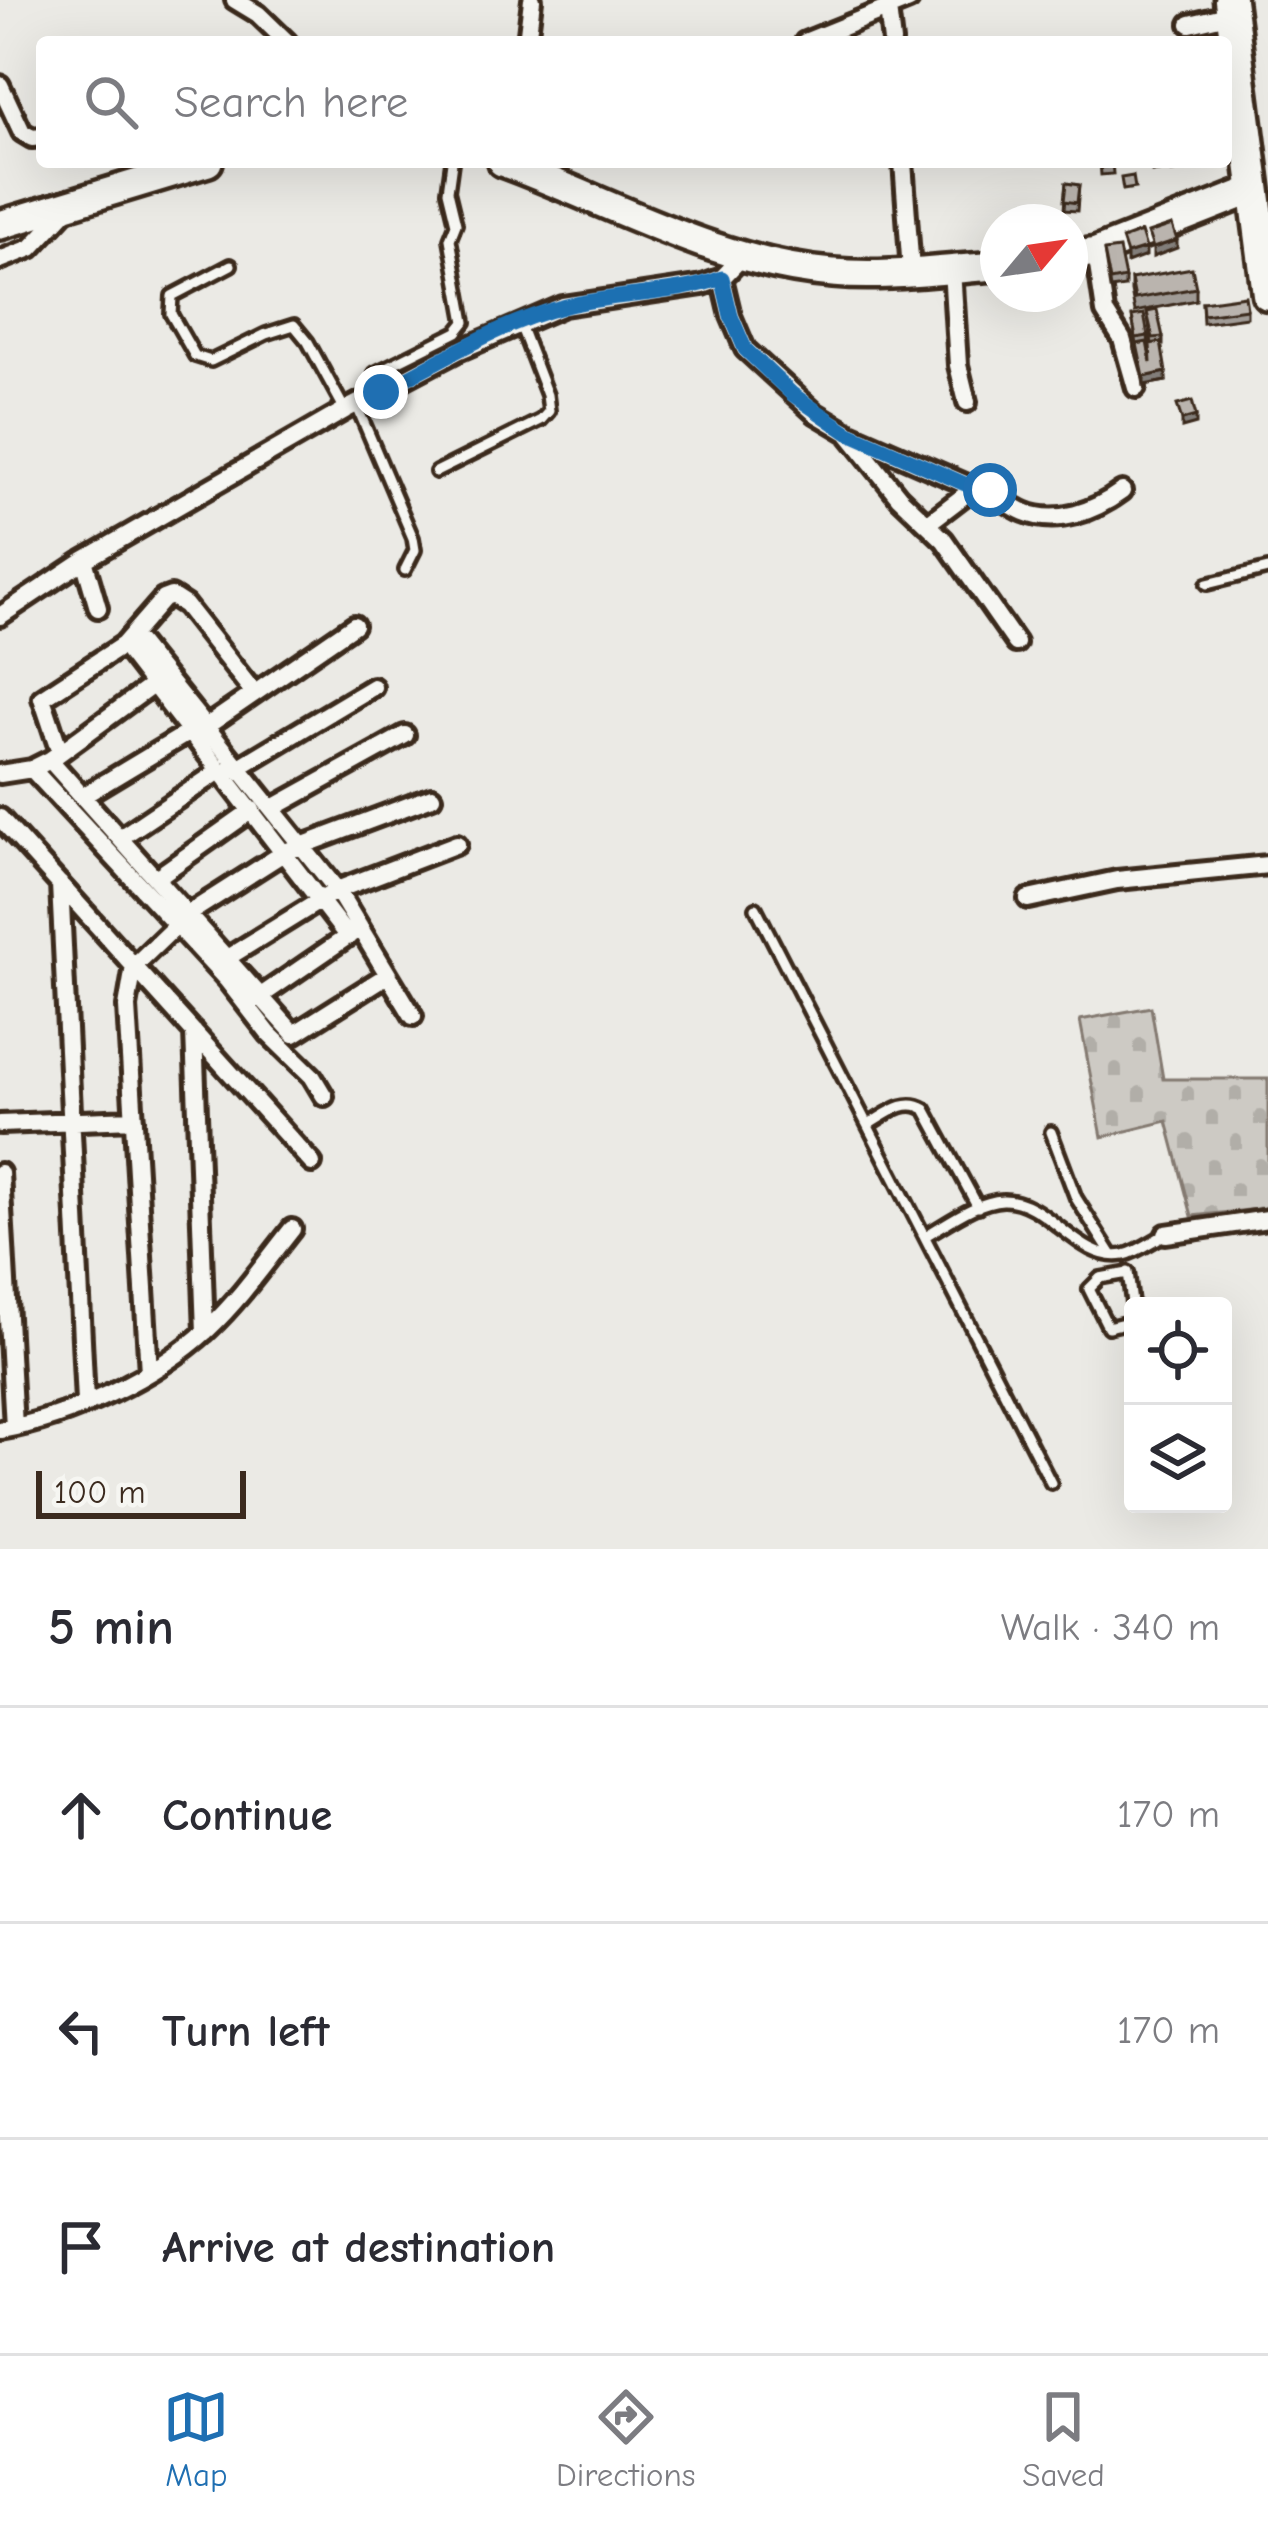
<!DOCTYPE html>
<meta charset="utf-8">
<style>
:root{--surface:#fff;--page:#f7f7f7;--text:#2b2b33;--muted:#7c7c81;--line:#e1e1e2;--accent:#1f6fb2}
body{margin:0;font-family:"Comic Neue",sans-serif;background:var(--page);color:var(--text)}
.controls{position:absolute;right:36px;bottom:36px;display:grid;overflow:hidden;border-radius:12px;box-shadow:0 12px 48px #0002}
.controls button{width:108px;height:108px;display:grid;place-items:center;padding:0;border:0;border-bottom:3px solid var(--line);background:var(--surface);color:var(--text);font:60px sans-serif}
.compass{position:absolute;left:980px;top:204px;width:108px;height:108px;border-radius:50%;background:var(--surface);box-shadow:0 12px 48px #0002;rotate:61deg}
.scale{position:absolute;left:36px;bottom:30px;width:210px;box-sizing:border-box;padding-left:12px;border:6px solid #3b2a1e;border-top:0;font-size:33px;line-height:42px;white-space:nowrap;color:#3b2a1e;-webkit-text-stroke:9px #f6f6f2;paint-order:stroke}
.stop{position:absolute;width:36px;height:36px;margin:-27px;border:9px solid #1f6fb2;border-radius:50%;background:#fff}
.stop.end{background:#1f6fb2;border-color:#fff;box-shadow:0 3px 12px #0008}
.list{margin:0;padding:0;list-style:none}
h2{display:flex;justify-content:space-between;align-items:center;height:156px;margin:0;padding:0 48px;font-size:51px}
h2 small{font-size:39px;font-weight:400;color:var(--muted)}
.list li{display:grid;grid-template-columns:78px 1fr auto;gap:36px;align-items:center;box-sizing:border-box;height:216px;padding:0 48px;border-top:3px solid var(--line)}
.list b{display:block;font-size:45px;white-space:nowrap}
.list em{font-size:39px;font-style:normal;color:var(--muted)}
.icon{flex:none;width:66px;height:66px;fill:none;stroke:currentColor;stroke-width:2;stroke-linecap:round;stroke-linejoin:round}
.map{position:relative;flex:none;width:1268px;height:1549px;overflow:hidden}
.search{position:absolute;background:var(--surface);box-shadow:0 12px 48px #0002;left:36px;right:36px;top:36px;height:132px;display:flex;align-items:center;gap:30px;box-sizing:border-box;padding:0 42px;border-radius:12px;color:var(--muted);font-size:45px}
.sheet{height:804px;background:var(--surface)}
nav{display:flex;justify-content:space-around;align-items:center;box-sizing:border-box;height:168px;border-top:3px solid var(--line);background:var(--surface);font-size:33px;color:var(--muted)}
nav a{display:grid;justify-items:center;gap:6px}
nav .on{color:var(--accent)}
.map>svg:first-child{display:block}
.cemetery{fill:url(#cemetery-stones);stroke:#847a71;stroke-width:3}
.lines{fill:none;stroke-linecap:round;stroke-linejoin:round}
.lane-casing{stroke:#3b2a1e;stroke-width:18}
.street-casing{stroke:#3b2a1e;stroke-width:26}
.primary-casing{stroke:#3b2a1e;stroke-width:36}
.highway-casing{stroke:#3b2a1e;stroke-width:39}
.lane{stroke:#f6f6f2;stroke-width:9}
.street{stroke:#f6f6f2;stroke-width:16}
.primary{stroke:#f6f6f2;stroke-width:27}
.highway{stroke:#f6f6f2;stroke-width:30}
.wall{fill:#a09b96;stroke:#3b2a1e;stroke-width:3}
.shaded-wall{fill:#827e7a;stroke:#3b2a1e;stroke-width:3}
.building{fill:#bab4ae;stroke:#3b2a1e;stroke-width:3}
.route{stroke:#1f6fb2;stroke-width:15}
</style>
<div class="map">
<svg width="1268" height="1549" viewBox="0 0 1268 1549">
<defs>
<pattern id="cemetery-stones" width="16" height="16" patternUnits="userSpaceOnUse" patternTransform="scale(3)"><rect width="16" height="16" fill="#cdcac4"/><path d="M2 7V4a2 2 0 0 1 4 0v3zM10 15v-3a2 2 0 0 1 4 0v3z" fill="#b1aea8"/></pattern>
</defs>
<rect width="100%" height="100%" fill="#ebeae5"/>
<filter id="ink" filterUnits="userSpaceOnUse"><feTurbulence type="fractalNoise" baseFrequency=".00833" numOctaves="2"/><feDisplacementMap in="SourceGraphic" scale="24" xChannelSelector="R" yChannelSelector="G"/><feConvolveMatrix kernelMatrix="1 2 1 2 8 2 1 2 1" color-interpolation-filters="sRGB"/></filter>
<g filter="url(#ink)">
<!-- cemetery -->
<path class="cemetery" d="M1151,1007L1163,1079H1268V1208L1192,1216L1167,1121L1102,1137L1080,1020Z"/>
<g class="lines">
<!-- lane casing -->
<g class="lane-casing">
<path id="lane" d="M231,265L172,296L171,314L195,356L211,361L266,334L294,325L308,342L345,410
M381,391L375,373L457,332L465,322L450,239L456,224L448,191L452,162
M356,404L413,538L415,550L405,570
M436,472L541,420L549,411L547,395L519,322
M1207,584L1268,569
M756,908L1051,1483
M869,1124C887,1114 905,1097 925,1109L978,1207
M1051,1132L1076,1198L1112,1255
M925,1236C948,1223 977,1201 1003,1200C1048,1199 1078,1263 1124,1255C1138,1252 1154,1240 1166,1234
M1128,1272L1133,1311
M1128,1273L1100,1278L1089,1289L1108,1327L1133,1321"/>
</g>
<!-- street casing -->
<g class="street-casing">
<path id="street" d="M235,0L258,14L287,42
M888,9L892,42
M1190,24L1232,14
M527,42L532,0
M805,42L909,0
M0,85L22,132L32,138L42,137
M903,162L911,271
M1096,252L1105,312L1122,339L1136,388
M0,260L31,248L71,205
M952,269L958,365L967,402
M722,278L731,316L745,349L815,413L847,432L899,497L944,540L1016,643
M848,433L974,488
M927,524L974,488C996,491 1004,503 1024,512C1057,526 1095,511 1122,491
M84,560L98,608
M0,616L84,560L345,410L458,351L563,306L703,285L722,278L744,255
M132,635L337,890L413,1016
M123,645L348,937
M60,752L42,698L123,645L163,599L171,596L185,605L254,693
M50,760L294,1034L386,976
M32,769L227,980L269,1034L312,1076L324,1096
M231,772L373,687
M0,774L32,769L50,760L154,684
M83,796L191,731L207,726L354,625
M273,808L405,735
M0,818L312,1163
M120,838L221,770
M156,878L252,810
M60,884L85,1402
M1028,899L1117,880L1268,865
M227,958L337,890L457,844
M252,1002L354,932
M194,1032L205,1332
M0,1124L134,1119
M0,1173L14,1427
M1166,1234L1268,1219
M149,1372L127,1007L134,966L188,914L285,852L432,797
M0,1430C70,1418 156,1377 208,1329C239,1300 265,1263 292,1229"/>
</g>
<!-- primary casing -->
<g class="primary-casing">
<path id="primary" d="M502,162C609,201 717,264 833,273C887,278 944,269 998,266
M0,225L208,162
M1070,256L1096,252L1253,190"/>
</g>
<!-- highway casing -->
<g class="highway-casing">
<path id="highway" d="M1230,0L1268,294"/>
</g>
<!-- lane -->
<use href="#lane" class="lane"/>
<!-- street -->
<use href="#street" class="street"/>
<!-- primary -->
<use href="#primary" class="primary"/>
<!-- highway -->
<use href="#highway" class="highway"/>
</g>
<!-- wall -->
<path class="wall" d="M1100,162H1112L1113,174L1101,175Z
M1150,162H1165V170L1152,172Z
M1170,162H1186V170L1172,172Z
M1066,183L1079,185L1077,211L1064,210Z
M1104,251L1125,278V287L1110,289Z
M1131,279L1196,288V300L1135,312L1131,291Z
M1202,302L1247,309V317L1203,323Z
M1147,312L1163,337V345H1161L1166,381L1144,385L1132,316L1148,336L1151,360L1152,344Z"/>
<!-- shaded-wall -->
<path class="shaded-wall" d="M1177,240V248L1153,257V248Z
M1146,248V256L1127,263V254Z
M1166,372V381L1144,385V377Z
M1196,416V424L1182,428V420Z"/>
<!-- building -->
<path class="building" d="M1101,162H1112L1113,166L1101,167Z
M1133,176L1135,188L1123,190L1121,178Z
M1066,183L1079,185L1077,203L1064,201Z
M1172,225L1177,240L1153,248L1148,233Z
M1141,232L1146,248L1127,254L1122,239Z
M1119,249L1125,278L1110,281L1104,251Z
M1192,268L1196,288L1135,299L1131,279Z
M1245,296L1247,309L1203,315L1202,302Z
M1157,310L1163,337L1153,338L1147,312Z
M1144,314L1148,336L1136,338L1132,316Z
M1147,342L1151,363L1150,344L1161,342L1166,372L1144,377L1137,344Z
M1192,401L1196,416L1182,420L1177,405Z"/>
</g>
<g class="lines" filter="url(#ink)">
<!-- route -->
<path class="route" d="M381,392C440,361 501,322 566,306C618,293 672,296 722,278L731,316L745,349L792,394L847,432L974,488L990,490"/>
</g>
</svg>
<div class="controls">
<button><svg class="icon" aria-label="locate" viewBox="0 0 24 24"><circle cx="12" cy="12" r="6"/><path d="M12 2v4M12 18v4M2 12h4M18 12h4"/></svg></button>
<button><svg class="icon" aria-label="layers" viewBox="0 0 24 24"><path d="M12 4l9 5-9 5-9-5zM3 14l9 5 9-5"/></svg></button>
</div>
<svg class="compass" viewBox="-18 -18 36 36"><path d="M0-13l5 13h-10z" fill="#e53935"/><path d="M0 13l5-13h-10z" fill="#7c7c81"/></svg>
<div class="scale">100 m</div>
<div class="stop" style="left:990px;top:490px"></div>
<div class="stop end" style="left:381px;top:392px"></div>
<div class="search"><svg class="icon" aria-label="search" viewBox="0 0 24 24"><circle cx="10" cy="10" r="6"/><path d="M15 15l6 6"/></svg>Search here</div>
</div>
<section class="sheet">
<h2>5 min<small>Walk · 340 m</small></h2>
<ul class="list">
<li><svg class="icon" aria-label="ahead" viewBox="0 0 24 24"><path d="M12 20V5M6 11l6-6 6 6"/></svg><div><b>Continue</b></div><em>170 m</em></li>
<li><svg class="icon" aria-label="left" viewBox="0 0 24 24"><path d="M17 20v-9H6M10 6l-5 5 5 5"/></svg><div><b>Turn left</b></div><em>170 m</em></li>
<li><svg class="icon" aria-label="arrive" viewBox="0 0 24 24"><path d="M6 21V4h12l-3 4 3 4H6"/></svg><div><b>Arrive at destination</b></div></li>
</ul>
</section>
<nav>
<a class="on"><svg class="icon" aria-label="map" viewBox="0 0 24 24"><path d="M3 6l6-2 6 2 6-2v14l-6 2-6-2-6 2zM9 4v14M15 6v14"/></svg>Map</a>
<a><svg class="icon" aria-label="directions" viewBox="0 0 24 24"><path d="M12 3l9 9-9 9-9-9zM9 14v-3h6M13 9l2 2-2 2"/></svg>Directions</a>
<a><svg class="icon" aria-label="saved" viewBox="0 0 24 24"><path d="M7 4h10v16l-5-4-5 4z"/></svg>Saved</a>
</nav>
